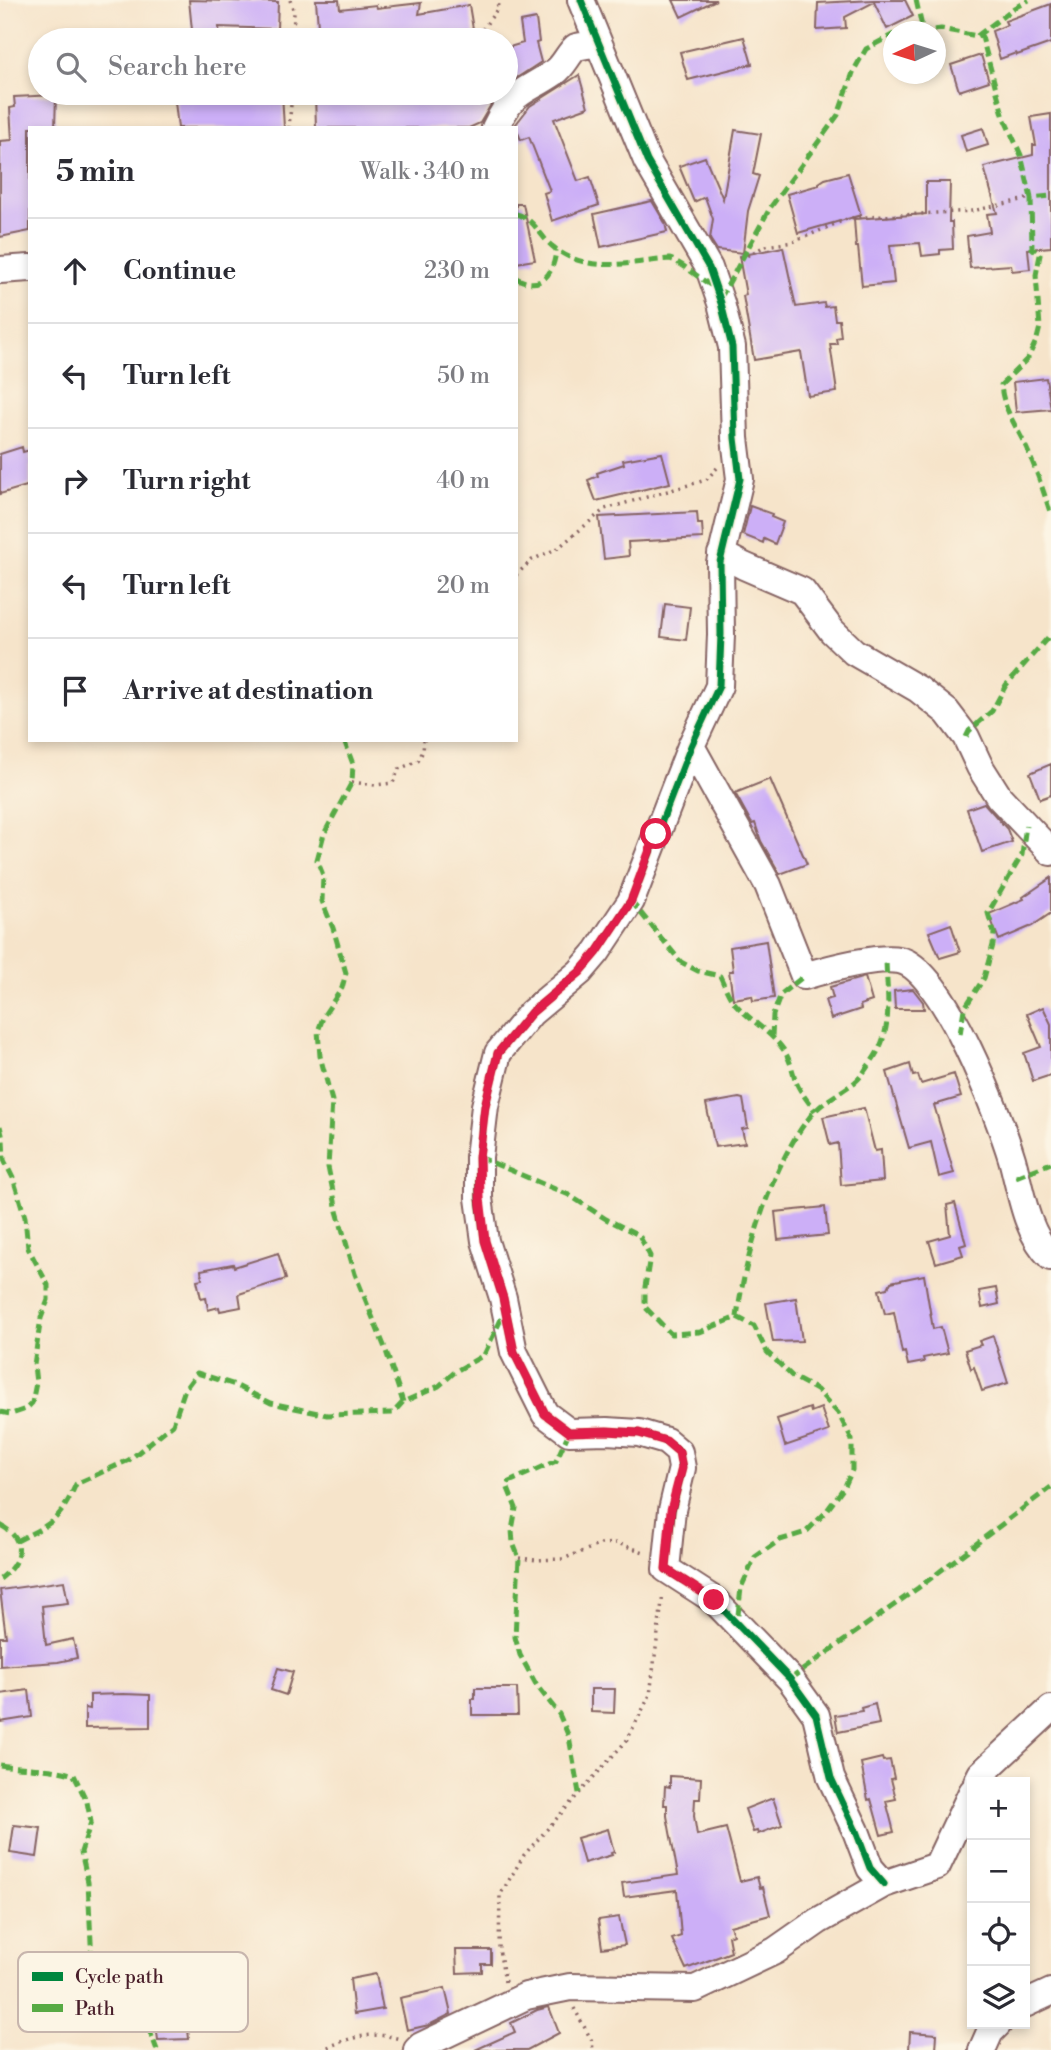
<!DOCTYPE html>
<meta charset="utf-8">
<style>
:root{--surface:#fff;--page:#f2f2f3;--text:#2b2b33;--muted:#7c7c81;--line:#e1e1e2}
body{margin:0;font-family:"Libre Bodoni",serif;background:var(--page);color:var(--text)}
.controls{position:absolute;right:21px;bottom:21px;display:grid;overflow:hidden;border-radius:0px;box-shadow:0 4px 10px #0003}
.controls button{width:63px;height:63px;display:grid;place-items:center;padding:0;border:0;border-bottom:2px solid var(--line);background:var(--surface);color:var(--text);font:35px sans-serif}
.compass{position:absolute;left:883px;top:21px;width:63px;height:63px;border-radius:50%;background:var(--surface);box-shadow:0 4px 10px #0003;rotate:266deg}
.stop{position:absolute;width:21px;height:21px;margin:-16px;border:5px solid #e11d48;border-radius:50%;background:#fff}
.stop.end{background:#e11d48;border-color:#fff;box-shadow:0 2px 7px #0008}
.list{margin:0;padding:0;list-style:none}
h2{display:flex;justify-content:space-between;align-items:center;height:91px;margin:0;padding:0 28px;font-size:30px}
h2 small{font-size:23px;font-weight:400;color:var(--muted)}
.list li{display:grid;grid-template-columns:46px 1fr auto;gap:21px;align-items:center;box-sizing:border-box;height:105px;padding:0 28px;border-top:2px solid var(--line)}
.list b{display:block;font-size:26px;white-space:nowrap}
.list em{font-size:23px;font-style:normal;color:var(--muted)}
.icon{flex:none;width:38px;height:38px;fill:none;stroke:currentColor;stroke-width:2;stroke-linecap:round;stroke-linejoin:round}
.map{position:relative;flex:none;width:1051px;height:2050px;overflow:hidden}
.search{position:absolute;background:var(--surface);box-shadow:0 4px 10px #0003;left:28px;top:28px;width:490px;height:77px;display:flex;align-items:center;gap:18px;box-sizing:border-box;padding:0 24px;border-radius:38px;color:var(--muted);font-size:26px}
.panel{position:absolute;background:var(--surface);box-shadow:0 4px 10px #0003;left:28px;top:126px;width:490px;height:616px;border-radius:0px}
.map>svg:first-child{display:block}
.building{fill:#ccaff7}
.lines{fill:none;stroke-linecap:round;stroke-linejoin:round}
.minor-casing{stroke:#866463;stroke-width:30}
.path{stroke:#866463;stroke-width:3.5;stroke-dasharray:2 5;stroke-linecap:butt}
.minor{stroke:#fff;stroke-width:26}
.quiet{stroke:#57aa44;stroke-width:5;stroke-dasharray:10 5;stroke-linecap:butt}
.cycleway-casing{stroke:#fcf5e5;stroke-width:11}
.cycleway{stroke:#00873e;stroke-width:7}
.route{stroke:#e11d48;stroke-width:9}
.key{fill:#fcf5e5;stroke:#c7b5ad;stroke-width:2}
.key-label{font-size:19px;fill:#4a1f2b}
</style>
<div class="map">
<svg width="1051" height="2050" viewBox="0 0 1051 2050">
<rect width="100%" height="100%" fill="#fcf5e5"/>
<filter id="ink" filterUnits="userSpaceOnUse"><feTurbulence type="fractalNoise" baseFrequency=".0143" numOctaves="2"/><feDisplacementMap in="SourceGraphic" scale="14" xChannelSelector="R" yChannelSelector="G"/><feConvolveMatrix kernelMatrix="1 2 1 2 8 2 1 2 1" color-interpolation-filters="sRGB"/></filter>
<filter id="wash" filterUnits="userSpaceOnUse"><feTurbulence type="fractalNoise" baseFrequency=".00686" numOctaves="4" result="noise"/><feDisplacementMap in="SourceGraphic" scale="28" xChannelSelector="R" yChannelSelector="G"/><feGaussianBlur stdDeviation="1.57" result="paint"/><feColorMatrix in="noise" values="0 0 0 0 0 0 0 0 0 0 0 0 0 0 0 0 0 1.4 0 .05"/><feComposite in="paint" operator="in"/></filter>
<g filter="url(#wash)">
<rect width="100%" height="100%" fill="#f6e4ca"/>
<g id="blocks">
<!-- building -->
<path class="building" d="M189,0L278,2L277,29L219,27L220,39L193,40Z
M316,0H339L340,9L376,5L377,8L421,3L419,14L469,5L474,35L446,40H319Z
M673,0H716L681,17Z
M873,0H905L913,16L887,29L874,2L845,17L846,28L817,30L818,3Z
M1051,4V43L1017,55L1016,53L1000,59L992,31L1007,25L1005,21Z
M536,19L539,42L536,43L541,62L506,85V48L523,43L520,22Z
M744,37L752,64L688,80L680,52Z
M981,55L989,81L959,91L951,65Z
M579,75L588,107L554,119L578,181L590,177L599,205L552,221L544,193L550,191L529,137L521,140L516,128H513L530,106Z
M174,93H282L284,128H178Z
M315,93H498L480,123L469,128H316Z
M56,95L55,128H30V231L0,237V141L12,140L10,108L15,107L14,97Z
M1051,114V247L1028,249L1030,269L1012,271L1011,265L970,268L967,236L990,232L987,214L997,213L984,167L1033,155V145H1036L1031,117Z
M983,128L988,145L966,152L961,135Z
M735,130L761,134L753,174L759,176L748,211L743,253L717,250L710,239L713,219L705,197L694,202L679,166L705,157L723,199Z
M848,173L861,215L798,233L787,194L819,185V183L825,179Z
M926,182H950L949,222H952L953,249L940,250V254L922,256L920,243L890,245L894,283L862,286L858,247H856L854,219L926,214Z
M652,201L665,223L667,232L601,247L594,214Z
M516,204H523L535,260L516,263Z
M783,247L796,307L824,303L825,307L833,306L835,320H839L841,337L836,338L837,344H830L837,392L808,396L801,352L754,360L743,296L746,295L739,256Z
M1046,378L1051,409L1016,412L1013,382Z
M22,447L23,452L30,450V485L0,494V454Z
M662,453L670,483L596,501L588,480L598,476L597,473L624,464L623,460Z
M750,506L772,514L771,517L783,522L775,544L764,539L763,543L743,535Z
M697,512L698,524H702L703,538L628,542L629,556L604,559L599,517Z
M665,604L690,607L686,640L661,637Z
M1051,764V795L1040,799L1030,773Z
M770,779L807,864L780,874L761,841L755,823L752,824L735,793Z
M984,803L1007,829L1012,842L982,852L967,809Z
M1051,878V913L1032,926L999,940L989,914L1024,899L1023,897Z
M951,924L960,952L940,958L929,932Z
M766,941L774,998L753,1001L752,996L733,999L729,971H733L730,947Z
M865,977L872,1001L860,1005L861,1009L831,1019L825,1000L833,998L830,987Z
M913,989L923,1002L924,1009H895L894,991Z
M1043,1007L1051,1024V1075L1033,1081L1024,1053L1041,1047L1027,1014Z
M910,1064L913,1076L918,1075L921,1084L954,1074L961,1097L934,1105L954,1173L939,1177L931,1142L909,1148L887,1072Z
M739,1098L743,1099L748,1128L742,1129L745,1143L715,1147L706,1104Z
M864,1108L875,1151L881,1150L883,1181L841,1185L838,1143L830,1145L823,1117Z
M955,1203L966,1244L960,1246L963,1255L936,1263L929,1241L950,1235L947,1205Z
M825,1207L828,1235L778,1240L775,1212Z
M278,1253L286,1279L239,1294L241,1307L220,1311L219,1307L208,1310L206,1297L201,1298L197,1280L202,1279L201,1270L233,1264L234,1267Z
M924,1275L933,1329L941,1327L948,1353L923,1358L924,1362L908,1365L905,1352L902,1353L894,1312L885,1314L879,1290L888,1288L891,1282Z
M996,1288L999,1304L982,1308L979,1291Z
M796,1298L802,1341L773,1342L766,1303Z
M993,1336L1008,1383L982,1391L974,1367L971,1369L965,1350L981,1345L979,1341Z
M810,1408L811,1412L821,1408L829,1431L785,1446L777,1419Z
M64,1581L68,1603L42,1606L46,1645L73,1639L77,1658L58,1662L0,1666V1637H6L0,1590Z
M278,1668L293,1672L286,1695L271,1690Z
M475,1688H517L518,1715H472V1699H475Z
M591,1689H615L614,1713L591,1712Z
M29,1690L32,1717L0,1722V1694Z
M123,1694L150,1695V1727L85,1728V1708L90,1709V1695Z
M875,1704L879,1724L838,1732L835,1715L862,1711L861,1708Z
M882,1758L883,1761L890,1760L894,1778L891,1779L896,1799L886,1801L894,1832L881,1835L871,1799L868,1800L861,1763Z
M670,1776L701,1778L700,1799H695L694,1816L697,1835L726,1828L740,1881L757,1877L760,1888L763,1887L770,1915L730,1926L733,1934L728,1936L731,1952L686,1969L672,1939L681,1936L677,1890L624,1897L622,1883L678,1875L667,1816V1805H664L665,1786L670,1787Z
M773,1798L782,1825L758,1834L757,1831L753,1832L745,1809Z
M14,1825L41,1828L37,1857L10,1853Z
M608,1829L614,1852L611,1853L612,1855L584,1863L577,1838Z
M619,1917L625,1945L602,1948L598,1920Z
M456,1950H491V1964H482V1972L457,1973Z
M376,1974L383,2009L354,2014L350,1979Z
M445,1988L451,2014L429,2025L407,2030L400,1998Z
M549,2007L559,2033L527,2050H475L515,2032L511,2023L537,2010Z
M186,2012L189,2039L158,2040L155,2017Z
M910,2032L937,2034L936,2050H909Z"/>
</g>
</g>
<g filter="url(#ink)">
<use href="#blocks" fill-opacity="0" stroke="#866463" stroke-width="2"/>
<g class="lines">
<!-- minor casing -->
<g class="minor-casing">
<path id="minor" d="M581,0L647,161L709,268L721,303L732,347L735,438L740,479L720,562L721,634L719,686L691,746L631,901L597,952L580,972L531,1013L498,1053L485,1106L479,1157V1198L485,1241L503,1298L514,1352L545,1414L569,1432L607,1431L639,1433L666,1441L679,1452L682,1468L672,1510L666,1569L714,1600L790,1679L816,1715L831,1778L856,1831L870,1868L884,1884
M495,128C514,88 523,94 555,72C564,66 568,54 576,47L598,43
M0,270L30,268
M721,554L744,566L802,591L832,631L854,652L918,689L947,712L966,737L980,767L999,797L1051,852
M691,746L768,885L804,976C828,969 875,956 899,960C943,967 1000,1119 1012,1159C1021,1192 1026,1233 1051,1257
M977,1782L981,1774L1051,1709
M1025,2004L1051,1992
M417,2050L421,2046L526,1996L570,1987L695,1989L775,1951L818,1921L884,1884L937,1866L972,1792
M982,2050L990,2032L998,2024"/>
</g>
<!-- path -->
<path class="path" d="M290,0L294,12L293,40
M466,40L477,37L498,8L497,0
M289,128L292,93
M741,259L765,246L793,242L849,218L972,211L1031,198
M516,575L532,560L558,548L605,509L706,480L717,468
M352,782L375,785L393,783L399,769L418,761L423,751L424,740
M519,1558L536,1560L563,1559L601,1544L617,1543L644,1552
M505,1982L499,1949L500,1895L524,1855L627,1740L650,1695L663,1594
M574,2008L592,2041L593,2050
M321,2050C349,2038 370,2030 400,2039"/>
<!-- minor -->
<use href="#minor" class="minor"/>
<!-- quiet -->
<path class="quiet" d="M916,0L923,31
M919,32L941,29L982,37L1004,118L1021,155L1031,198L1051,196
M977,36L1014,8L1029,0
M1031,198L1032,248L1040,255L1036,275L1040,327L1037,339L1028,358L1001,385C1003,409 1016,425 1026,447C1036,469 1044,492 1051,515
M516,214C534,218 539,235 552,246C586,275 630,262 670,259C684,264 701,280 715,288
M516,278C542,292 554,273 556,250
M720,299L770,208L838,115L854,70L866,49L894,34
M966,737L969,731L992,711L1006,685L1051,634
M344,740L353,764L352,782L324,834L317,860L323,875L322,901L333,928L346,973L342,988L324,1015L318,1031L320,1056L332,1101L328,1167L337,1211L355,1274L385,1348L403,1402
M631,901L681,962L698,971L720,976C724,984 727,993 732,1000C747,1019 769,1030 783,1049C790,1059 792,1069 795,1079C799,1091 808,1101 815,1111
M960,1034L964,1009L984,978L993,945L994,933L988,913L1022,855L1026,825
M772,1037L773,1015L781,994L804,976
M0,1126L3,1139L4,1160L13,1178L25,1217L28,1248L48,1285V1300L41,1318L37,1344L34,1365L36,1383L32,1403L26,1409L11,1414L0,1412
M479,1157L569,1195L606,1219L639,1235L650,1256L645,1287V1307L671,1334L700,1332L737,1317L754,1326L767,1352L793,1377L817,1390L838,1413L852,1440V1470L845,1486L825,1513L806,1532L780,1540L755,1557L741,1588L737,1624
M1016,1177L1051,1163
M737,1317C745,1258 771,1165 809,1118C821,1102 839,1094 855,1082C860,1078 864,1072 868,1066C895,1033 887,1000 886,960
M569,1432L556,1461L509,1482L507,1486L516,1508L512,1530L513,1543L519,1558L515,1637L520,1655L537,1686L559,1714L569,1737L579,1793
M0,1525C28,1539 21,1563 0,1579
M17,1541C53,1522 59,1522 76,1484L129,1460L173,1424L185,1389L197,1373L235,1385L271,1403L327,1415L393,1413L403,1402L439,1386L456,1371L484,1355L505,1311
M790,1679L918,1588L1051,1487
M0,1765C25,1769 50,1767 74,1775L87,1802L91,1822L81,1852L88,1882L94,2002L102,2011L136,2012L145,2018L157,2050"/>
<!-- cycleway casing -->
<g class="cycleway-casing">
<path id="cycleway" d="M581,0L647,161L709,268L721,303L732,347L735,438L740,479L720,562L721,634L719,686L691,746L631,901L597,952L580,972L531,1013L498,1053L485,1106L479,1157V1198L485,1241L503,1298L514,1352L545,1414L569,1432L607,1431L639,1433L666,1441L679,1452L682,1468L672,1510L666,1569L714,1600L790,1679L816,1715L831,1778L856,1831L870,1868L884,1884"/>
</g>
<!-- cycleway -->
<use href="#cycleway" class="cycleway"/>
</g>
</g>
<g class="lines" filter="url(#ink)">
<!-- route -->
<path class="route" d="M656,834L631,901L597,952L580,972L531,1013L498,1053L485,1106L479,1157L480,1198L485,1241L503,1298L514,1352L545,1414L569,1432L607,1431L639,1433L666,1441L679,1452L682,1468L671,1510L666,1569L714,1600"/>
</g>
<!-- legend -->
<rect x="18" y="1952" width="230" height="80" rx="10" class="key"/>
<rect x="32" y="1972" width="31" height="9" fill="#00873e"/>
<rect x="32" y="2004" width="31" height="8" fill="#57aa44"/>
<g class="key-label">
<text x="75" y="1983">Cycle path</text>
<text x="75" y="2015">Path</text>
</g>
</svg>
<div class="controls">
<button>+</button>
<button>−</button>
<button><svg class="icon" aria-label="locate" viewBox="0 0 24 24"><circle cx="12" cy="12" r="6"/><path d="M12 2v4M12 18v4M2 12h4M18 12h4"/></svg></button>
<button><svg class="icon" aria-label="layers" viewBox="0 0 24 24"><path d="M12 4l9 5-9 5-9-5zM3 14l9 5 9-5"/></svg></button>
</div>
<svg class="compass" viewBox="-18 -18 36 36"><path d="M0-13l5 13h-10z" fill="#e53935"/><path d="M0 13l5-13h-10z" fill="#7c7c81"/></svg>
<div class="stop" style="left:656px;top:834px"></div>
<div class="stop end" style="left:714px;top:1600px"></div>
<div class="search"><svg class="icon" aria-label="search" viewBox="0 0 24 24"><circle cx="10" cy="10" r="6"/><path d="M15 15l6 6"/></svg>Search here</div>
<section class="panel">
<h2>5 min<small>Walk · 340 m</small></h2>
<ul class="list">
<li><svg class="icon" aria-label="ahead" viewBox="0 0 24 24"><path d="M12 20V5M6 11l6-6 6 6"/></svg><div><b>Continue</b></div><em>230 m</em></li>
<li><svg class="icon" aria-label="left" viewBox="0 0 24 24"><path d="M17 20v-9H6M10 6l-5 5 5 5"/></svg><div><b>Turn left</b></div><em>50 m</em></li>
<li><svg class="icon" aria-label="right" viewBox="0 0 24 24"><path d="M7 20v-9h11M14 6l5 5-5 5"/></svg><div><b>Turn right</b></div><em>40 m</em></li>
<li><svg class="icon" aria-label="left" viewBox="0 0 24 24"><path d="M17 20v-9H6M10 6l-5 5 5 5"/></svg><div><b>Turn left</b></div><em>20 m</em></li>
<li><svg class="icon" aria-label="arrive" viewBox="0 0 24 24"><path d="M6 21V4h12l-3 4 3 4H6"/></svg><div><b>Arrive at destination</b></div></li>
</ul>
</section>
</div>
